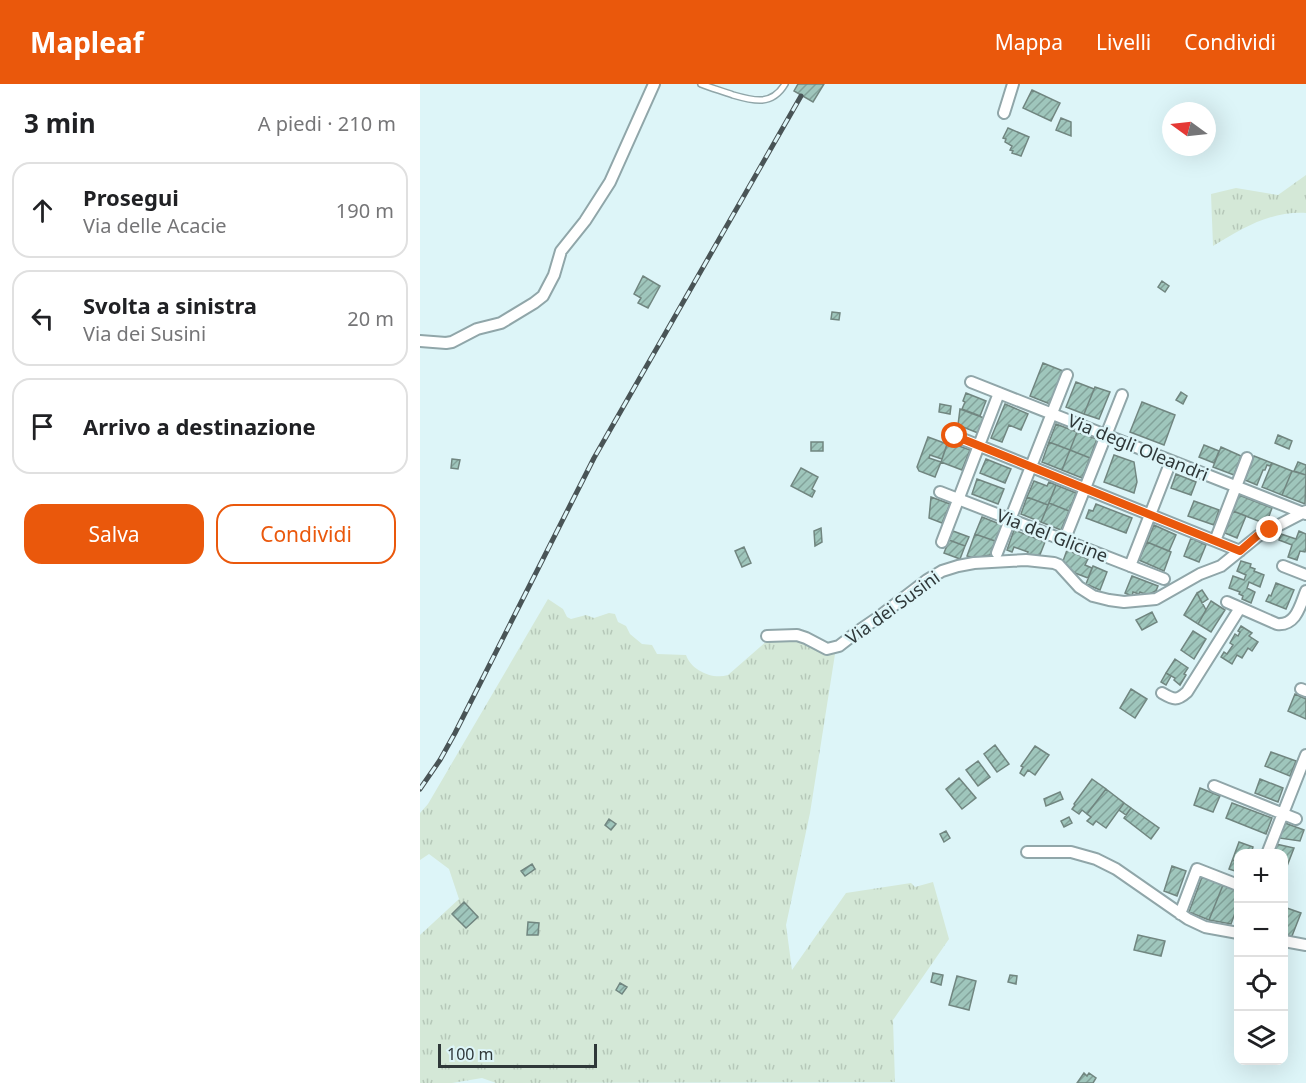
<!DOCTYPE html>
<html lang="it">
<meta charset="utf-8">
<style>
:root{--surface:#fff;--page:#f2f2f2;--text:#202124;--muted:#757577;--line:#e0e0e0;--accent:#ea580c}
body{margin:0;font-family:"Noto Sans",sans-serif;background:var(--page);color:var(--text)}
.controls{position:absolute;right:18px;bottom:18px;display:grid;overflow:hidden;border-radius:12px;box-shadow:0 6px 24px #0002}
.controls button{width:54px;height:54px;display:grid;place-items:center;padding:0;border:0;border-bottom:2px solid var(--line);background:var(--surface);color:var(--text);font:30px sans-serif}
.compass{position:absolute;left:742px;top:18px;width:54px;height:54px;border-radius:50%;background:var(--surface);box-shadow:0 6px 24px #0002;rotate:285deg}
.scale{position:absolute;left:18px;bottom:15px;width:159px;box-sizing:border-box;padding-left:6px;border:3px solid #2f3839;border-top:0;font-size:16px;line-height:21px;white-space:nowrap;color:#2f3839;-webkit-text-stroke:4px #ddf5f8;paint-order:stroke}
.stop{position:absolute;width:18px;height:18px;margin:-14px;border:4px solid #ea580c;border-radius:50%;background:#fff}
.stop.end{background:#ea580c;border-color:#fff;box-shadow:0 2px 6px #0008}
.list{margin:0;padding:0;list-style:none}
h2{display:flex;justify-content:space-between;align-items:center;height:78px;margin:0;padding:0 24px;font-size:26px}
h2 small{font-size:20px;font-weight:400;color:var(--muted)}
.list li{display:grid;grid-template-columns:39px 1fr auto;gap:18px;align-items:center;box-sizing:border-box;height:96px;margin:0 12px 12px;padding:0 12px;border:2px solid var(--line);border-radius:18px}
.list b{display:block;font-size:22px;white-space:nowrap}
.list p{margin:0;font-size:20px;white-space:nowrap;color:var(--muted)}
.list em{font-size:20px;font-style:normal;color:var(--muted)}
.actions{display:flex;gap:12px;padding:18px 24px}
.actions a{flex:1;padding:14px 0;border:2px solid var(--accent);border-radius:18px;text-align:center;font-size:21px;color:var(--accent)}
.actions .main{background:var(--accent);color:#fff}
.icon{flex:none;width:33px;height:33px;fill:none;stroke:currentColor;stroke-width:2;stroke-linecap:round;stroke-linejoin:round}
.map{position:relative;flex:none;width:886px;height:999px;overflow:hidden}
header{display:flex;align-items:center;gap:36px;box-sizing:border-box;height:84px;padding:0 30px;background:var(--accent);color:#fff}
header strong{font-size:28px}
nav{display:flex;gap:33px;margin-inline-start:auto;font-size:21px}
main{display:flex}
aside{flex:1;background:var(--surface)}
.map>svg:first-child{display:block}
.grass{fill:url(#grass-tufts)}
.building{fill:url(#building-hatch);stroke:#718680;stroke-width:1.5}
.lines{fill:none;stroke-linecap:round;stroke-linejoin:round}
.service-casing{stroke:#90a6a9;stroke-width:8}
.minor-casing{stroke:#90a6a9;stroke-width:14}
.service{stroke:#fff;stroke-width:5}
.minor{stroke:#fff;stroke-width:10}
.rail-casing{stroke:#495456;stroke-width:5}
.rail{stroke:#ddf5f8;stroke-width:3;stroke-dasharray:9;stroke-linecap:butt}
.route{stroke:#ea580c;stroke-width:8}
.labels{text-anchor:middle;stroke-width:5;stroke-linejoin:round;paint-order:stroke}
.street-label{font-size:18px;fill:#2f3839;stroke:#ddf5f8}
</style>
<header>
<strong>Mapleaf</strong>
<nav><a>Mappa</a><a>Livelli</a><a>Condividi</a></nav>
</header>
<main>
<aside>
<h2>3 min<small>A piedi · 210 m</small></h2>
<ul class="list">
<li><svg class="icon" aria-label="ahead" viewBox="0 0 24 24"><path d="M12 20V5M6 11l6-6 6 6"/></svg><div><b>Prosegui</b><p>Via delle Acacie</p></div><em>190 m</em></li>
<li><svg class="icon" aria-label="left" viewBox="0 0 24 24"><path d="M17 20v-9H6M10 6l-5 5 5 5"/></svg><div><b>Svolta a sinistra</b><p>Via dei Susini</p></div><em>20 m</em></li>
<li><svg class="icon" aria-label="arrive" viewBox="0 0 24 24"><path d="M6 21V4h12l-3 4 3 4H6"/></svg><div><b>Arrivo a destinazione</b></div></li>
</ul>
<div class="actions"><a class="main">Salva</a><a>Condividi</a></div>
</aside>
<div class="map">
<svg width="886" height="999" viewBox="0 0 886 999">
<defs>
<pattern id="grass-tufts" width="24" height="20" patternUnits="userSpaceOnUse" patternTransform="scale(1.5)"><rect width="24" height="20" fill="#d4e8d7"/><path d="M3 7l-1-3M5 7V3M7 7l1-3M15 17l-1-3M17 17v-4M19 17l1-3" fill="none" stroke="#b6c8b9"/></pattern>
<pattern id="building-hatch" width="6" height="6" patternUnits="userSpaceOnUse" patternTransform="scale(1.5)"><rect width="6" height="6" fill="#9fc6bc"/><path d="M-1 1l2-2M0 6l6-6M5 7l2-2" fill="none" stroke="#82a29a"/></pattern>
</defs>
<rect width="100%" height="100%" fill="#ddf5f8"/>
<!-- grass -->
<path class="grass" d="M886,91V129C850,127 823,144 793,162L791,110L816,104L858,111Z
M128,515L143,525L147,533L151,535L166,531L174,534L189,529L195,530L198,538L206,542L210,550L222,560L232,561L237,570L266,571C271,586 292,596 308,591L349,555L386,557L405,567L415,570L390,729L366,841L372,886L426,809L491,799L495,803L513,798L529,855L473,936L475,998L76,999L62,994L32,999H0V851L39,815L29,785L9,770L0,776V729L8,720Z"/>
<!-- building -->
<path class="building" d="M378,0H404L393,18L374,7Z
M612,6L640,19L631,37L603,24Z
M641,34L651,38V52L636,46Z
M588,44L609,53L601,72L592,69L593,67L590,66L592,62L585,58L586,55L583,54Z
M223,192L240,202L228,224L218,219L221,214L214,210Z
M742,197L749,202L745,208L738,203Z
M412,228L420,229L419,236L411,235Z
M623,279L643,287L630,320L610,312Z
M656,298L674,305L664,330L646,323Z
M675,303L690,308L679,335L664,330Z
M761,308L767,312L763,320L756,316Z
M546,309L566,317L560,332L542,325L545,318L543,317Z
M722,318L755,331L744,361L710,348Z
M520,320L531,322L530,330L519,328Z
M585,320L608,330L601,346L589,341L582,358L571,354Z
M540,325L564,334L558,349L538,341Z
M636,340L657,348L650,366L629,358Z
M657,348L677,355L670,374L650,366Z
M858,351L872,357L869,365L855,359Z
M508,353L527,360L522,375L510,371L509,374L521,378L515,393L499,387L497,383Z
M391,358H403V367H391Z
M528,358L550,366L542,386L521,378Z
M629,358L650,366L642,386L622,378Z
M784,361L799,367L794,379L779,373Z
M801,363L821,372L814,391L793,383Z
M650,366L670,374L662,394L642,386Z
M694,371L714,378L717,398L714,409L684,398Z
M834,372L852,379L850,382L847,381L845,386H843L837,401L825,396Z
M32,375L40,376L38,385L31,384Z
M566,375L591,385L585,399L560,389Z
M878,378L886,381V391L874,387Z
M852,379L872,387L862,411L842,403Z
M381,384L398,393L392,405L395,407L392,413L371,402Z
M872,387L886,391L885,420L862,411Z
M756,390L776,398L771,411L751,404Z
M557,395L584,405L578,420L552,410Z
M614,397L627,402L629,398L636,401L628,421L607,413Z
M636,401L656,409L649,427L629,419Z
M819,411L852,424L846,440L813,427Z
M511,413L530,420L522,439L509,434Z
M607,413L628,421L621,438L601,430Z
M774,417L799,426L794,441L768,432Z
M629,419L649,427L641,446L621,438Z
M676,420L712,434L706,449L666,434L669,426L673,427Z
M813,427L826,432L817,454L805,449Z
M562,433L582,441L575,457L555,450Z
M734,441L756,451L749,467L727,458Z
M401,444L402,458L395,462L394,447Z
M594,446L625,458L619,473L607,470L608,468L594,463L592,468L587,466Z
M533,447L549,453L545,462L529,456Z
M879,447L886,450V465L885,468L880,467L877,476L868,473L872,461L859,456L861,450L876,455Z
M555,450L575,457L570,471L554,474L547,472Z
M771,454L786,461L779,478L764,472Z
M529,456L545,462L540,475L524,469Z
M727,458L751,468L744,487L719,476Z
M324,463L331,479L322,483L315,467Z
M647,466L668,475L665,481L672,484L668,494L655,489L649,484L643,477Z
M821,477L831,480L830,483L835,485L834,487L844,491L840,503L829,498L827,504L835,508L831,519L822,515L823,512L819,510L820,508L809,504L813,492L824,496L826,491L817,487Z
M673,482L687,488L680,506L666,500Z
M712,492L738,502L736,507L727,511L720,508L719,510L713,508L712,512L705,509Z
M856,499L874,506L866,525L846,517L849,511L851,512Z
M782,506L788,515L782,519L777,509Z
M777,509L786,526L778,540L764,531Z
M791,517L805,526L791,548L778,540Z
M732,528L737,538L722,546L716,536Z
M821,542L832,549L829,552L838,558L832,567L828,564L822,574L817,571L812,580L801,573L804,568L807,570L813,561L810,559L815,550L818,552L820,548L818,547Z
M773,547L786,555L774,575L761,566Z
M755,575L768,584L764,590L766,591L760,601L754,596L755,594L746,589Z
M746,589L751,592L746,601L741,598Z
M711,605L727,615L715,634L700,624Z
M875,610L886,615V635L868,627Z
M575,661L589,680L577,688L564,670Z
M615,662L629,671L615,691L608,686L604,692L600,689L603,683L601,682Z
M851,668L876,677L870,692L845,682Z
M558,677L570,693L558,702L546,686Z
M539,694L556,714L542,725L526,705Z
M672,695L686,705L667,730L662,726L659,730L652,725L655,721L654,720Z
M840,695L863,704L858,718L835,709Z
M780,704L800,712L793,728L774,721Z
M686,705L704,719L686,744L676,737L673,741L667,737L671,733L667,730Z
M640,708L643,715L626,722L624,715Z
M704,719L711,724L706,731L699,726Z
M812,719L852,734L846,750L806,734Z
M711,724L739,744L731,755L704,734Z
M649,733L652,739L644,743L641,737Z
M189,735L196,740L191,746L185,741Z
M865,739L884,746L880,757L859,754Z
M526,747L530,754L524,758L520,750Z
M819,758L833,763L831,770H818V775L812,777Z
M856,760L874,764L867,782L864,780V770H853Z
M818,775V788L809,785L812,777Z
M112,780L115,785L105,792L101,787Z
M752,782L766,787L757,812L744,807Z
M782,793L803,801L789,836L769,828Z
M803,801L818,807V821L811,840L789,836Z
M44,818L58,833L46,844L32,830Z
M864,823L881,829L872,852L864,851Z
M108,838L119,839L118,851H107Z
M718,851L745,857L741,872L714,866Z
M513,889L523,891L521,901L511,898Z
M590,891L597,892L596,900L588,898Z
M537,892L556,897L549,926L529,921Z
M200,899L207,903L202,910L196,906Z
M664,989L667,992L669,989L676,994L673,999H657Z"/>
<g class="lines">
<!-- service casing -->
<g class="service-casing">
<path id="service" d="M281,0C291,4 302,7 313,11C334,17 352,22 365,0"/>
</g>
<!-- minor casing -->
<g class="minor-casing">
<path id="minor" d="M584,29L593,0
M0,257L26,259L32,258L57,245L81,239L114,219L123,212L134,191L141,167L165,137L190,98L234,0
M551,298L886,430
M535,352L820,467
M520,408L744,495
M644,457L702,311
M795,457L827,374
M522,458L579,309
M577,469L647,291
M710,482L751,377
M863,482L886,491
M807,518L857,540C876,542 880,522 886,507
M347,552L377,551L386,554L407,565L419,562L437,548L456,535L507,496L522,487L538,482L554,479L606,476L634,479L639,481L659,503L673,512L689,516L704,518L736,515L780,490L801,482L838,452L886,427
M881,605L886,607
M742,609C754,616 757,617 767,608L820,524
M794,702L876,735
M607,768H651L676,775L696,785L768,835L785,843L818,849
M847,770L886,671
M760,830L777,785L818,801
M864,857L886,861"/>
</g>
<!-- service -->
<use href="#service" class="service"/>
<!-- minor -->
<use href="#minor" class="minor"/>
<!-- rail casing -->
<g class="rail-casing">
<path id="rail" d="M0,705L20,676L35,649L174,374L381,12"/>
</g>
<!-- rail -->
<use href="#rail" class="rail"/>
</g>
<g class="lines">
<!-- route -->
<path class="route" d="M535,352L820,467L837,452L850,446"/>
</g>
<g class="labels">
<!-- street labels -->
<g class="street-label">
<text transform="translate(718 364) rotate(22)" y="6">Via degli Oleandri</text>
<text transform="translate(632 452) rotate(21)" y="6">Via del Glicine</text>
<text transform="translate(473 524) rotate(-36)" y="6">Via dei Susini</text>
</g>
</g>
</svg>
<div class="controls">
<button>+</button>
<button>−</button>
<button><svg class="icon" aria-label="locate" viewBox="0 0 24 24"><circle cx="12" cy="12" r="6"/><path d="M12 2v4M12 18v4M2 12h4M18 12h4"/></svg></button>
<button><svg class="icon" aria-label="layers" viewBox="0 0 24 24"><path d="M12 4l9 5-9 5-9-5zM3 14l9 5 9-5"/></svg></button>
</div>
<svg class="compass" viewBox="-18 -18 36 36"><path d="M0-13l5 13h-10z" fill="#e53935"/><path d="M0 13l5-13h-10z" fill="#757577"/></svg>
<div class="scale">100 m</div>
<div class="stop" style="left:535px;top:352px"></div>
<div class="stop end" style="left:850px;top:446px"></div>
</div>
</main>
